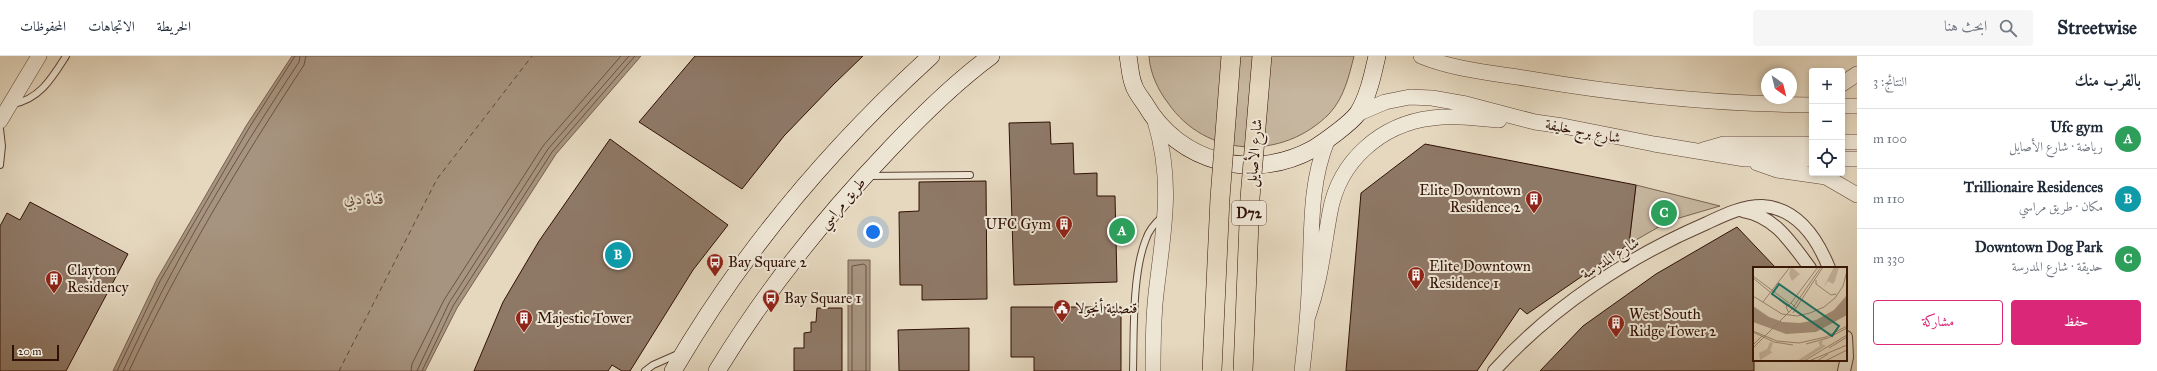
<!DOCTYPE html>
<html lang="ar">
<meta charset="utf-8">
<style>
:root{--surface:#fff;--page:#f6f6f7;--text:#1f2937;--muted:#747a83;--line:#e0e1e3;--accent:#db2777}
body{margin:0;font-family:"IM FELL Great Primer",Amiri,serif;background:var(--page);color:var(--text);direction:rtl}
.controls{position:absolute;right:12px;top:12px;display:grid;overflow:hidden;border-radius:4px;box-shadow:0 2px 6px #0003}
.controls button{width:36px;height:36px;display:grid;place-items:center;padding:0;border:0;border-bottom:1px solid var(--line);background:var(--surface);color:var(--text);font:20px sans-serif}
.compass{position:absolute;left:1761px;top:12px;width:36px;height:36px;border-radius:50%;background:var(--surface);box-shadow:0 2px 6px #0003;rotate:145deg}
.scale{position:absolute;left:12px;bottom:10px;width:47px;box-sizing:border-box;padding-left:4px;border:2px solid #301105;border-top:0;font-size:11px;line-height:14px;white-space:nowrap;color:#301105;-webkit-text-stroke:3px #eee6d5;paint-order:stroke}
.you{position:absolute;left:873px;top:176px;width:14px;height:14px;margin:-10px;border:3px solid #fff;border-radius:50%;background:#1a73e8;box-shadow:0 0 0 6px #1a73e833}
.badge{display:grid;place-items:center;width:26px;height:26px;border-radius:50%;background:var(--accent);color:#fff;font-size:13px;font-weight:700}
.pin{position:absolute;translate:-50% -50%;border:2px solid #fff;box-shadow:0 1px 4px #0006}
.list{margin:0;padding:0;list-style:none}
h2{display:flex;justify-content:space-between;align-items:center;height:52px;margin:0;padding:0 16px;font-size:17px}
h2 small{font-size:13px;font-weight:400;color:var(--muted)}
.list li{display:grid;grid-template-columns:26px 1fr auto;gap:12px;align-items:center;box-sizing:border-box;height:60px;padding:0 16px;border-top:1px solid var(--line)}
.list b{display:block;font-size:15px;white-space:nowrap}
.list p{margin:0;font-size:13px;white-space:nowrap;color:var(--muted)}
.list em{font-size:13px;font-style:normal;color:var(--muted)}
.actions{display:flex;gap:8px;padding:12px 16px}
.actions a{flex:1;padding:9px 0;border:1px solid var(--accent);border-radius:4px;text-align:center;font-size:14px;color:var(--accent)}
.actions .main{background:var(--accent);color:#fff}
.icon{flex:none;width:22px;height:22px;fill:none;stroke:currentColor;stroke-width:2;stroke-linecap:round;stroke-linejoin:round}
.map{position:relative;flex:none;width:1857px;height:315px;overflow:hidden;direction:ltr}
header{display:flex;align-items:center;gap:24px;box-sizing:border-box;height:56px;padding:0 20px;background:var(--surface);border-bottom:1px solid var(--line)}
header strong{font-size:19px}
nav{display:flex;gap:22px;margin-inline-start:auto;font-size:14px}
.search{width:280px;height:36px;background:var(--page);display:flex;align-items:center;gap:10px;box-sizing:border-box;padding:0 14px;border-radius:4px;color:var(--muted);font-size:15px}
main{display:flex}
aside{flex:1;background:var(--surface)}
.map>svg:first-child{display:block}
.green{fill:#c6b69f;stroke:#7b6452}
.water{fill:#a79480;stroke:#77604f}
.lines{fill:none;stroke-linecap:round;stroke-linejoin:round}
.shore{stroke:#6c5242;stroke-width:1}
.ferry{stroke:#604536;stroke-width:1;stroke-dasharray:5 4;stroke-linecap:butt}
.building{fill:#8e7866;stroke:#301105}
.service-casing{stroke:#5d4334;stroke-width:8}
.minor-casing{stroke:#5d4334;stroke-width:14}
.tertiary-casing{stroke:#5d4334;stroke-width:16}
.secondary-casing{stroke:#301105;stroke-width:18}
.service{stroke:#eee6d5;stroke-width:6}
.minor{stroke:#eee6d5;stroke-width:12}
.tertiary{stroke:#eee6d5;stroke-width:15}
.secondary{stroke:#eee6d5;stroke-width:17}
.primary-bridge-casing{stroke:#301105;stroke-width:20;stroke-linecap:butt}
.primary-bridge{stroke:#e5d8bf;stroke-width:19}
.labels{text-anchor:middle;stroke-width:4;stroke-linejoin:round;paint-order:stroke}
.shield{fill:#eee6d5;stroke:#695143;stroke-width:1}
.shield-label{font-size:14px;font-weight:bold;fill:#301105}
.street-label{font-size:15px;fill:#301105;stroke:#eee6d5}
.poi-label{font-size:15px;fill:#301105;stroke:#eee6d5;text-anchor:start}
.water-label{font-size:16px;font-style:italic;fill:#604536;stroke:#eee6d5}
.inset-river{fill:none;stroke:#a79480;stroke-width:2}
.inset-road{fill:none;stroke:#9d8875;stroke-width:1}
.view{fill:#0f766e;fill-opacity:0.15;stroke:#0f766e;stroke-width:2}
.inset-edge{fill:none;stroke:#301105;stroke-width:2}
</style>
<header>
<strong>Streetwise</strong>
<div class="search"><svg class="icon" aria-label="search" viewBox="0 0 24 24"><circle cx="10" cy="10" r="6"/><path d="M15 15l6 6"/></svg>ابحث هنا</div>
<nav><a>الخريطة</a><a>الاتجاهات</a><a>المحفوظات</a></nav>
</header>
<main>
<aside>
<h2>بالقرب منك<small>النتائج: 3</small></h2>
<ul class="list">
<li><span class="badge" style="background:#2e9e5b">A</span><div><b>Ufc gym</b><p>رياضة · شارع الأصايل</p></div><em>100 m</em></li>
<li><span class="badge" style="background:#0f9aa8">B</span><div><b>Trillionaire Residences</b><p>مكان · طريق مراسي</p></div><em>110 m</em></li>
<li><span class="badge" style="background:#2e9e5b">C</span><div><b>Downtown Dog Park</b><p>حديقة · شارع المدرسة</p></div><em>330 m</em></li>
</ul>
<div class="actions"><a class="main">حفظ</a><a>مشاركة</a></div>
</aside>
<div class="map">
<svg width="1857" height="315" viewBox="0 0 1857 315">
<rect width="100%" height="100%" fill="#e5d8bf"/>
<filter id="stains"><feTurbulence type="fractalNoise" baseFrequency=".005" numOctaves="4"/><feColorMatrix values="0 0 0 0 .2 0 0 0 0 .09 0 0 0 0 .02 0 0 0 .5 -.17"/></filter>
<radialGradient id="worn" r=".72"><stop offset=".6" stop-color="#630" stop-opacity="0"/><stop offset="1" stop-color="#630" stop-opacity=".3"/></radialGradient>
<!-- green -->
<path class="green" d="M1149,0H1354C1349,20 1344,42 1329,58C1282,105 1206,102 1168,47C1158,34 1150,17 1149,0Z
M1636,129L1720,150L1669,165L1629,188Z"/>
<!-- water -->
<path class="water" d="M292,0H641L556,98L457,252L425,315H113L157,223L246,70Z
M848,204H870V315H848Z"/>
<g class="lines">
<!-- shore -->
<path class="shore" d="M117,315L160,225L249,72L295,0
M123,315C173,206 233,106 299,6L300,0
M129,315C179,208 239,108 304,9L306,0
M411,315L412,308L444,244L543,90L621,0
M417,315L449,247L548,93L629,0
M422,315L453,250L552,96L635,0
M852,315V210L864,208L866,210V315"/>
<!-- ferry -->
<path class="ferry" d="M339,315L437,123L532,0"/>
</g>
<!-- building -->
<path class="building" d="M695,0H863L834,28L784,80L742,133L639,66Z
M1050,66L1051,88L1073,87L1074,118L1097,117V140H1115L1117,226L1014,229L1009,67Z
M610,83L728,169L693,214L630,315H622L612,309L608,315H474L503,246L539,185Z
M1425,88L1636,129L1629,188L1527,258L1520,252L1477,315H1346L1361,137Z
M986,125L987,243L922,244V229H900L899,156L919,155V126Z
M30,146L128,198L66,315H0V170L7,157L20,164Z
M1737,171L1776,212H1754V315H1540L1583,270L1656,218Z
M1011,251H1121V315H1034V301H1011Z
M817,252H842V315H794V292H804V277L811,276V266H816Z
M969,272V315H899L898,274Z"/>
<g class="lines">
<!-- service casing -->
<g class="service-casing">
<path id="service" d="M13,48C40,43 52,22 66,0
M0,73L2,90L0,109
M868,120L970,119
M645,315L653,309L678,298
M1133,315C1134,278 1132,217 1146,183C1149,174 1155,167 1162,161"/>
</g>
<!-- minor casing -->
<g class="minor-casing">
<path id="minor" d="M1743,155C1775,160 1792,188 1810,212
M1494,315C1552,251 1628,201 1707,167C1724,159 1742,150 1762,150C1797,152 1817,182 1829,212
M1844,315L1847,301L1846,281"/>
</g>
<!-- tertiary casing -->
<g class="tertiary-casing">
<path id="tertiary" d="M1421,0C1455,14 1494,17 1530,23C1624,39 1717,48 1812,49
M1842,28L1857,18
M1842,50H1857
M1357,58L1385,46L1410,41L1432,42L1466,48L1535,66L1563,70L1654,88L1745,103H1812
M0,65L39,0
M1842,86H1857
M1703,94L1724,88H1812
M1842,103H1857
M1757,107L1777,114L1826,121L1857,139
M1308,260C1321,223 1323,194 1330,156C1339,105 1381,68 1432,62C1454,59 1477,62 1499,64
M1153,315C1153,289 1153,264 1156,238C1163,176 1174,128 1155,65
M1302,315C1306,281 1309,248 1310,215C1312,171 1310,127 1327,85"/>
</g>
<!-- secondary casing -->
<g class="secondary-casing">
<path id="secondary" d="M1128,0C1130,10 1130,21 1134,30C1136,36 1141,42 1145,48C1179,107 1253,126 1313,93C1323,87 1351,67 1358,57C1368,41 1373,18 1377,0
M673,315C742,196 830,92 931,0
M717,315C765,236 824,162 888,95C920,61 953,28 991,0"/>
</g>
<!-- service -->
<use href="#service" class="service"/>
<!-- minor -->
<use href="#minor" class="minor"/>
<!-- tertiary -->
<use href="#tertiary" class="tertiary"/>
<!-- secondary -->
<use href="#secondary" class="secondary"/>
<!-- primary-bridge casing -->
<g class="primary-bridge-casing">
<path id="primary-bridge" d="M1212,315L1220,142L1231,0
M1243,315L1250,142L1262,0"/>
</g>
<!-- primary-bridge -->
<use href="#primary-bridge" class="primary-bridge"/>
</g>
<!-- icons -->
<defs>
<g id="building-pin" transform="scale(0.9)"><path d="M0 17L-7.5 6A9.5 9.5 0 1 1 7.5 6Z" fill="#8f2418" stroke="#eee6d5"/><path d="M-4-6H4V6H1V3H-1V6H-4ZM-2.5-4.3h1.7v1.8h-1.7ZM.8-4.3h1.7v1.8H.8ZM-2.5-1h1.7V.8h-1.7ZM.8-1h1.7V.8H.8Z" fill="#fff"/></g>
<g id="bus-pin" transform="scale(0.9)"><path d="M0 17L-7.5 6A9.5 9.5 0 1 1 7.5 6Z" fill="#8f2418" stroke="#eee6d5"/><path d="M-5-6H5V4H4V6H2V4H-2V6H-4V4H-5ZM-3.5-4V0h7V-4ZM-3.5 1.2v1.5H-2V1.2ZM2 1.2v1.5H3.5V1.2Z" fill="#fff"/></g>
<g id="civic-pin" transform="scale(0.9)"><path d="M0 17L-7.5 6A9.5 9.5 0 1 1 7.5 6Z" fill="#8f2418" stroke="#eee6d5"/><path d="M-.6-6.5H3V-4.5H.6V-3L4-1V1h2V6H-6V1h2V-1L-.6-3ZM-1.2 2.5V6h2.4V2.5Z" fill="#fff"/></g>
</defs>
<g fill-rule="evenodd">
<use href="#building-pin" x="1534" y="143"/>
<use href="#building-pin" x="1064" y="168"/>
<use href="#bus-pin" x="715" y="206"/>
<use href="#building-pin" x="1416" y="219"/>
<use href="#building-pin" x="54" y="223"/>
<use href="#bus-pin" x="771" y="242"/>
<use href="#civic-pin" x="1062" y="252"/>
<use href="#building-pin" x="524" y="262"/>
<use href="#building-pin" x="1616" y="267"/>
</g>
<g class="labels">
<!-- shield labels -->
<rect class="shield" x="1232" y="145" width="34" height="24" rx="3"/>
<g class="shield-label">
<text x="1249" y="162">D72</text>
</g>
<!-- street labels -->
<g class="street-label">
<text transform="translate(1583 75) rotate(11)" y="5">شارع برج خليفة</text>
<text transform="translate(1254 97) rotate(-85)" y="5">شارع الأصايل</text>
<text transform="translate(842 147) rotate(-49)" y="5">طريق مراسي</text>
<text transform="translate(1610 202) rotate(-32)" y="5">شارع المدرسة</text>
</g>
<!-- poi labels -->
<g class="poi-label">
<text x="1521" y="139" text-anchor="end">Elite Downtown<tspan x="1521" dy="17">Residence 2</tspan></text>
<text x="1051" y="173" text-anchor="end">UFC Gym</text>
<text x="728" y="211">Bay Square 2</text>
<text x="1429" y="215">Elite Downtown<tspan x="1429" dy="17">Residence 1</tspan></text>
<text x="67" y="219">Clayton<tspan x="67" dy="17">Residency</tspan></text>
<text x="784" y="247">Bay Square 1</text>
<text x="1075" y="257">قنصلية أنجولا</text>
<text x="1629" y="263">West South<tspan x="1629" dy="17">Ridge Tower 2</tspan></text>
<text x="537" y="267">Majestic Tower</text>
</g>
<!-- water labels -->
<g class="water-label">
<text x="364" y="148">قناة دبي</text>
</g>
</g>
<!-- overview -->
<g transform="translate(1753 211)">
<rect width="94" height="94" fill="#e5d8bf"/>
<path d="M38,0L47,7L39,14L36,7ZM81,0H86L82,14L80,17L75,14L70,21ZM70,73L69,77L73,79L49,94H44L67,79L65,75ZM17,75L20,76L17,84L20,85L7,93L6,86L14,82Z" fill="#c6b69f"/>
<path d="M94,28V48L63,65L33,67L0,55V39L16,50L30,55L47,56L63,53L81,43Z" fill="#a79480"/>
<path class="inset-river" d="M0,45L23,56M26,57L57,59L78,50L94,36"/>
<path class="inset-road" d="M0,9L36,36M0,11L34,39M63,13V17L78,28L83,27M0,29L29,47L44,49L57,46L71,40L82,31L90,19L94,4M10,35L37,0M38,36L65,0M43,41L70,0M36,46L33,40L38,36L43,41L40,46M0,64L24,74L46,76L73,70L94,59M0,65L21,75L40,78M53,77L75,71L94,61M0,78L9,69M0,81L39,42L68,0M76,81L94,70M51,94L94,68M56,94L94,78M64,94L75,87M72,94L94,83"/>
<path class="view" d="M26,17L86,59L79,69L19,27Z"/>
<rect width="94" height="94" class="inset-edge"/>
</g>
<rect width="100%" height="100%" filter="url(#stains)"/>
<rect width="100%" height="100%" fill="url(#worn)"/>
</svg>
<div class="controls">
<button>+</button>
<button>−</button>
<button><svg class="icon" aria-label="locate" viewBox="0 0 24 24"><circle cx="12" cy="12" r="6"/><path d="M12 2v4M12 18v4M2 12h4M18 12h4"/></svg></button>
</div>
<svg class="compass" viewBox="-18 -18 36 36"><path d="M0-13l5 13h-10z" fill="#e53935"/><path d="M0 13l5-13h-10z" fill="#747a83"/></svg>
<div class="scale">20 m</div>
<div class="you"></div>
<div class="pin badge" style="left:1122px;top:175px;background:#2e9e5b">A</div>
<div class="pin badge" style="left:618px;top:199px;background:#0f9aa8">B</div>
<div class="pin badge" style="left:1664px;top:157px;background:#2e9e5b">C</div>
</div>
</main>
